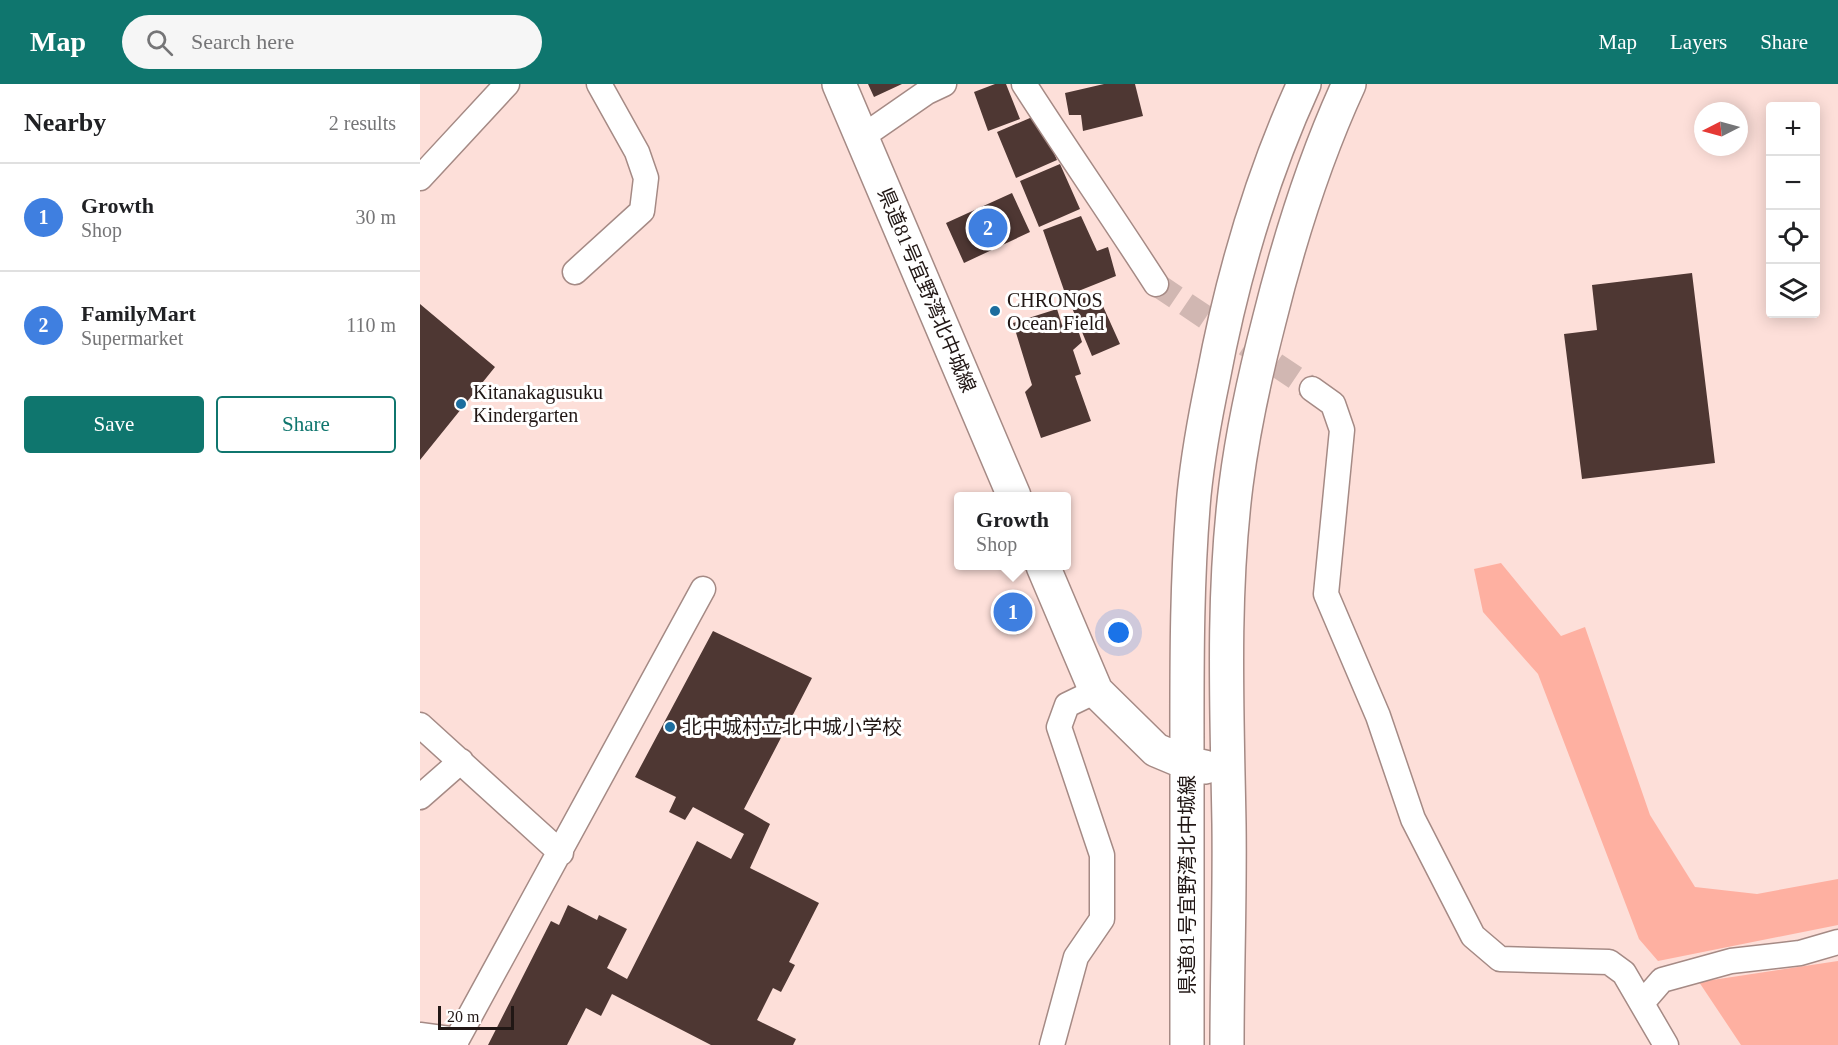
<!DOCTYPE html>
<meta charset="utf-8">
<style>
:root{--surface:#fff;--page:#f6f6f6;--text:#202124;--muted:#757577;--line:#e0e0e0;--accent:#0f766e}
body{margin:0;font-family:"Times New Roman","Noto Sans JP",serif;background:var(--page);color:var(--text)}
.controls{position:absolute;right:18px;top:18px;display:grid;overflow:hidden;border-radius:6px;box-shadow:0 3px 15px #0003}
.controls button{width:54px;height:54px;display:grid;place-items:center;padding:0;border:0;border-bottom:2px solid var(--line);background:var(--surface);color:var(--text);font:30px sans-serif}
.compass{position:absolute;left:1274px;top:18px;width:54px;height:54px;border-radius:50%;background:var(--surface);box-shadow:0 3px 15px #0003;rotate:264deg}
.scale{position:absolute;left:18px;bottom:15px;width:76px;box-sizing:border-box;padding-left:6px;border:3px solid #211715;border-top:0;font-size:16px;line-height:21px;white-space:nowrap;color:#211715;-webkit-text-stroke:4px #fff;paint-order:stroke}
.you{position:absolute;left:699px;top:549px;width:21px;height:21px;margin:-15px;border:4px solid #fff;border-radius:50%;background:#1a73e8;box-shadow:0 0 0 9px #1a73e833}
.badge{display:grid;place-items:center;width:39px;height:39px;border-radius:50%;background:var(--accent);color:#fff;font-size:20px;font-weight:700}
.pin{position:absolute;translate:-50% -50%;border:3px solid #fff;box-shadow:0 2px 6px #0006}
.popup{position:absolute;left:534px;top:408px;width:117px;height:78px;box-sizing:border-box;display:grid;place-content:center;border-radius:6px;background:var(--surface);filter:drop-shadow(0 2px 4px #0005);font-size:20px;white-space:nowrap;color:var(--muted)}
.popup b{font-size:22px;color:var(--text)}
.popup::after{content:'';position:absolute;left:50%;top:100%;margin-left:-12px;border:12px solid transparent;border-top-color:var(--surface)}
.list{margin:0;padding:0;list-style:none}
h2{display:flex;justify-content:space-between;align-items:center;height:78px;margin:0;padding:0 24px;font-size:26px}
h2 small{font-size:20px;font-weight:400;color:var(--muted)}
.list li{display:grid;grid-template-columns:39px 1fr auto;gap:18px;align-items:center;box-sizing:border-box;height:108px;padding:0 24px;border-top:2px solid var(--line)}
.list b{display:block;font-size:22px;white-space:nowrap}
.list p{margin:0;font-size:20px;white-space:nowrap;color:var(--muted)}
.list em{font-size:20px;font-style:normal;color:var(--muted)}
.actions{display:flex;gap:12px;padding:18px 24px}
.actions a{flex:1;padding:14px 0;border:2px solid var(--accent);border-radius:6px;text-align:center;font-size:21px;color:var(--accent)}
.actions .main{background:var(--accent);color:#fff}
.icon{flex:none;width:33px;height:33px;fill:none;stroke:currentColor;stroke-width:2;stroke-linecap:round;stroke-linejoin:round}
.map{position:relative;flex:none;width:1418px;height:961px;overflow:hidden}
header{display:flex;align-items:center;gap:36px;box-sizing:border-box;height:84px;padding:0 30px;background:var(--accent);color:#fff}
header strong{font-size:28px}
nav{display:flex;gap:33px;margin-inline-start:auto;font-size:21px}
.search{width:420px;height:54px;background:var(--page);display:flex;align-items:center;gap:15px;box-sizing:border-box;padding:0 21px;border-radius:33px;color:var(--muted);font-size:22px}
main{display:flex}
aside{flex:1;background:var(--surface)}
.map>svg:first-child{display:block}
.green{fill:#feb0a1}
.building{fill:#4e3733}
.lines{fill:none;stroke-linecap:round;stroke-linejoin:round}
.street-tunnel{stroke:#d1b7b2;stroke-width:24;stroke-dasharray:24 12;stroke-linecap:butt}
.street-casing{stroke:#a58a85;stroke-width:27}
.primary-casing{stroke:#a58a85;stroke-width:36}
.street{stroke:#fff;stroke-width:24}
.primary{stroke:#fff;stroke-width:33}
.poi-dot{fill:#1c6d9e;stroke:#fff;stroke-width:2}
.labels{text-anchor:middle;stroke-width:6;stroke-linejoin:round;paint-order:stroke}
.street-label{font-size:20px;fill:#211715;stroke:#fff}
.poi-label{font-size:20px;fill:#211715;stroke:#fff;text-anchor:start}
</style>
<header>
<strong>Map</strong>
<div class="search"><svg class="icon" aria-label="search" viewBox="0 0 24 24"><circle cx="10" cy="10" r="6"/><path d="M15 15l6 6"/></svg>Search here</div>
<nav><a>Map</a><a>Layers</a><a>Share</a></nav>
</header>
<main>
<aside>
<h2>Nearby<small>2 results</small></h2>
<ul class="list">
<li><span class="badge" style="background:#3f7fe0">1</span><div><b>Growth</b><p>Shop</p></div><em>30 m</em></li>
<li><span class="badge" style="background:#3f7fe0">2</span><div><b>FamilyMart</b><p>Supermarket</p></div><em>110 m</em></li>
</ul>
<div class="actions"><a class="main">Save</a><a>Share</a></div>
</aside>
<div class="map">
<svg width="1418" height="961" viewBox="0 0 1418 961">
<rect width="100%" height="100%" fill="#fddfd9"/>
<!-- green -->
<path class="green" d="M1081,479L1141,552L1165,543L1230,731L1275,803L1337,810L1418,795V841L1238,877L1219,855L1118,590L1063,528L1054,485Z
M1418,877V961H1321L1279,898Z"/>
<!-- building -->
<path class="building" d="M448,0H482L454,13Z
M575,0H586L600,35L568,47L554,8Z
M684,0H715L723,32L663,47L661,31H649L645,9Z
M617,31L637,76L596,94L577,48Z
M640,80L660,125L619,143L600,97Z
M592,109L610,148L544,179L526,139Z
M661,132L677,167L688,163L696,192L646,212L623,146Z
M1272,189L1295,379L1162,395L1144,250L1177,246L1172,201Z
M677,209L700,260L672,272L650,219Z
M0,220L75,283L0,376Z
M637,225L642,241L655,237L662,258L653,266L661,290L655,292L671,337L621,354L605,308L612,301L593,239Z
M293,547L392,594L324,725L350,740L330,784L399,819L369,878L375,881L361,908L353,904L337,936L376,955L373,961H291L192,910L181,932L166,924L147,961H68L131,837L139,841L148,821L177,836L179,831L207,845L187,884L207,895L277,757L311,775L324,750L273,723L265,736L249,728L256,713L215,693Z"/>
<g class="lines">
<!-- street-tunnel -->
<path class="street-tunnel" d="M736,200L892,305"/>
<!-- street casing -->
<g class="street-casing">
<path id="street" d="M604,0C647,67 693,133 736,200
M442,53L507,8L524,0
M0,94L87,0
M155,188L222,127L226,94L217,68L179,0
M892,305L913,320L922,346L906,510L958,632L993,735L1053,852L1080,875L1189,878L1204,889L1246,961
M0,641L141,769
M0,713L41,677
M1222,919L1242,896L1311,877L1380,869L1418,858
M0,951L37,956
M34,961L283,505
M632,961L656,873L682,835V771L639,643L647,621L676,607"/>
</g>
<!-- primary casing -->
<g class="primary-casing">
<path id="primary" d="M419,0L594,412
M623,482L676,607L736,666L767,679L785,683
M767,961C767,868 767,774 767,681C767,591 766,501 774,411C778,372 785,333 793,295C812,194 841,94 884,0
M807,961C807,887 810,813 809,740C807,627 802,513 816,401C823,346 835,291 849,237C869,156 894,76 929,0"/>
</g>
<!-- street -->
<use href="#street" class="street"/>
<!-- primary -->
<use href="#primary" class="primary"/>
</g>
<!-- markers -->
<g class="poi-dot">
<circle cx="575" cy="227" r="6"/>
<circle cx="41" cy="320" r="6"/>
<circle cx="250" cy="643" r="6"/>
</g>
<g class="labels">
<!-- street labels -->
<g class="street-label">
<text transform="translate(507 206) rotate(67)" y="7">県道81号宜野湾北中城線</text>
<text transform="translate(767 801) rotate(-90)" y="7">県道81号宜野湾北中城線</text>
</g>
<!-- poi labels -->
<g class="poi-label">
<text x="587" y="223">CHRONOS<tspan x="587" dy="23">Ocean Field</tspan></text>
<text x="53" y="315">Kitanakagusuku<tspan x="53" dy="23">Kindergarten</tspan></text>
<text x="262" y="650">北中城村立北中城小学校</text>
</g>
</g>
</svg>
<div class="controls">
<button>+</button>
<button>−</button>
<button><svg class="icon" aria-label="locate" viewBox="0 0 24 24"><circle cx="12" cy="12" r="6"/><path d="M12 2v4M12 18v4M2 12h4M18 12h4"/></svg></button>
<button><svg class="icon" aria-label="layers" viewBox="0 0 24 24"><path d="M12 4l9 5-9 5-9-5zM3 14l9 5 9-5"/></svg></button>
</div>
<svg class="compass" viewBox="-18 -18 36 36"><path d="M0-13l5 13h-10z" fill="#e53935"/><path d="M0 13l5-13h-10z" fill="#757577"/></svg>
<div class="scale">20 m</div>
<div class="you"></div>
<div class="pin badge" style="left:593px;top:528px;background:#3f7fe0">1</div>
<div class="popup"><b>Growth</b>Shop</div>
<div class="pin badge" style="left:568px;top:144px;background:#3f7fe0">2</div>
</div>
</main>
